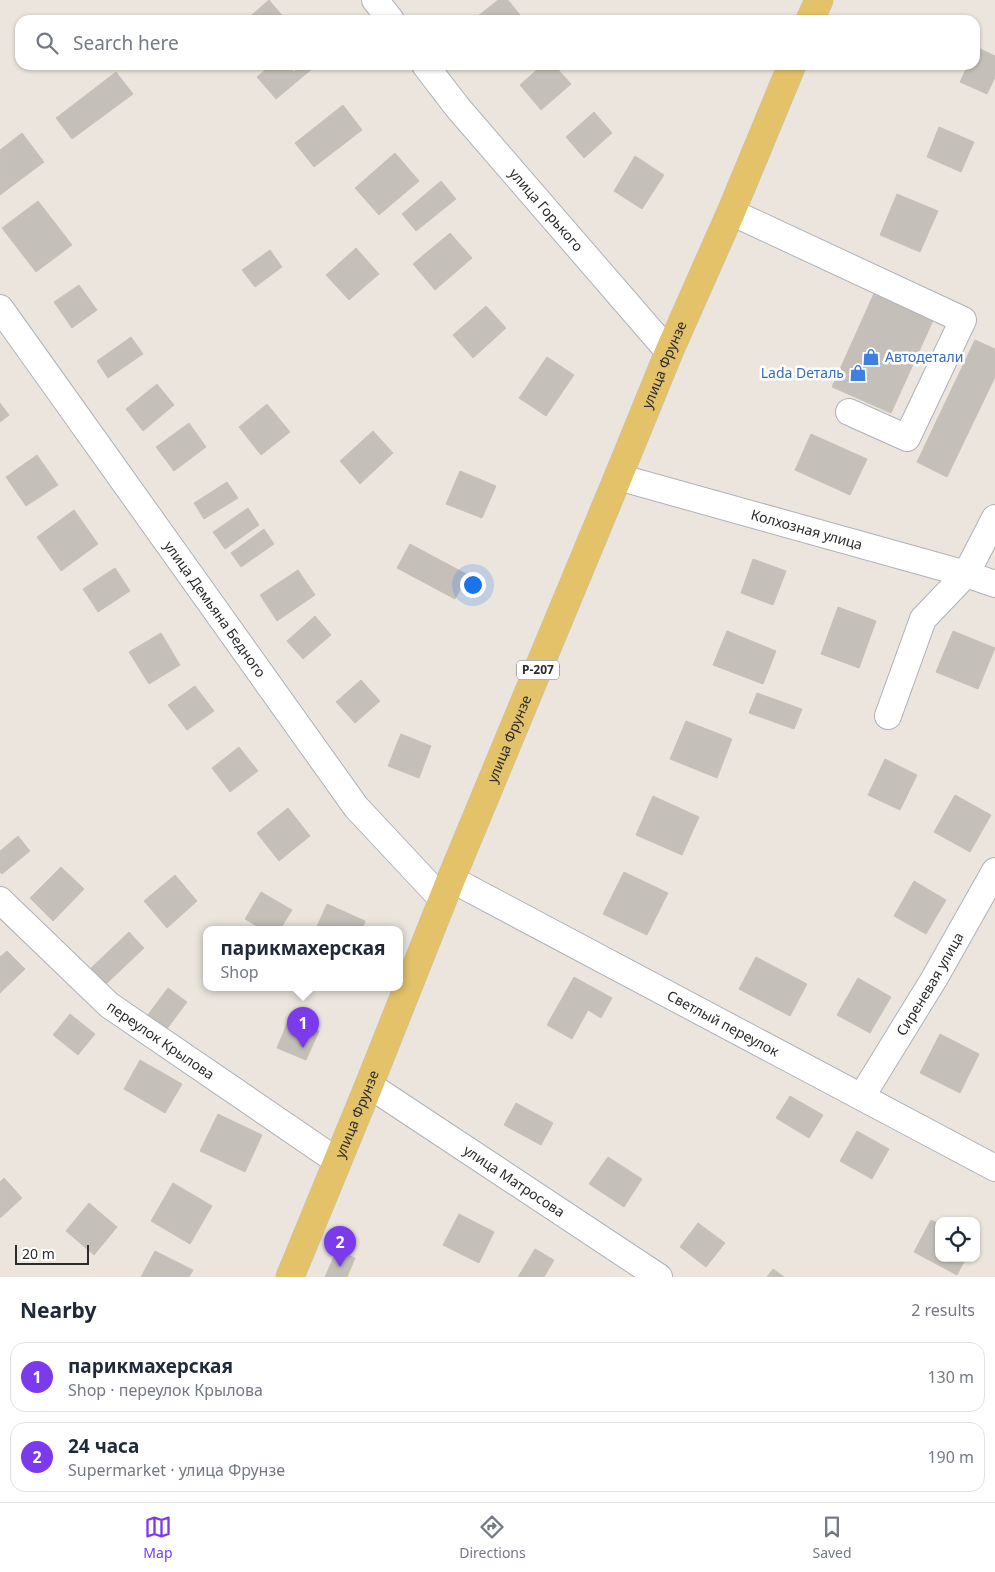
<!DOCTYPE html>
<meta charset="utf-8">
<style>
:root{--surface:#fff;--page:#f2f2f3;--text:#1f2937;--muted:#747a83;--line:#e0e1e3;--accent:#7c3aed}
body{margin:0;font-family:"Noto Sans",sans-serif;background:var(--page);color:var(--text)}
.controls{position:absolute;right:15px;bottom:15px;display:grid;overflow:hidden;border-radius:10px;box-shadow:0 1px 4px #0004}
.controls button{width:45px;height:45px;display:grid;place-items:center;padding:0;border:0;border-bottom:1px solid var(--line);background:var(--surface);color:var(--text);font:25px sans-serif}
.scale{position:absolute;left:15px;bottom:12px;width:74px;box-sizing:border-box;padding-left:5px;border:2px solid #2b2b2b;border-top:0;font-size:14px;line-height:18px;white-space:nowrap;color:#2b2b2b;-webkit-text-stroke:4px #fff;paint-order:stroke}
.you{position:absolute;left:472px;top:584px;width:18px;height:18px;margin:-12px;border:4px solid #fff;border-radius:50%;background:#1a73e8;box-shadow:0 0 0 8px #1a73e833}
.badge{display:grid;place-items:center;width:32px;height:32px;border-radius:50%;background:var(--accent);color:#fff;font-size:16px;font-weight:700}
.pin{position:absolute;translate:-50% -41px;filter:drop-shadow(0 1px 2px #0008)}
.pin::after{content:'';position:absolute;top:26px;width:18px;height:15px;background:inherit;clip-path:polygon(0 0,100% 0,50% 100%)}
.popup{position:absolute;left:203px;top:926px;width:200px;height:65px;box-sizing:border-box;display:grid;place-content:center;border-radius:10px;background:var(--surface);filter:drop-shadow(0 1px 4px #0005);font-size:16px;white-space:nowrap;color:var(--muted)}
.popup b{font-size:19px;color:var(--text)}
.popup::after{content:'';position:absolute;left:50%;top:100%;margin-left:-10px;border:10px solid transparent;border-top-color:var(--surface)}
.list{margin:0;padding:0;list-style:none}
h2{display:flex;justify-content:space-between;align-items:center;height:65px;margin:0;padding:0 20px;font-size:21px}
h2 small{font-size:16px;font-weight:400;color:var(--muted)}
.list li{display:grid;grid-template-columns:32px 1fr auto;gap:15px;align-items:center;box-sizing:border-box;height:70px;margin:0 10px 10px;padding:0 10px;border:1px solid var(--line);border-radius:15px}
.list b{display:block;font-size:19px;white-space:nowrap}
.list p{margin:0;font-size:16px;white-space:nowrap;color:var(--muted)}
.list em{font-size:16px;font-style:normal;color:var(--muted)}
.icon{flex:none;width:28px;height:28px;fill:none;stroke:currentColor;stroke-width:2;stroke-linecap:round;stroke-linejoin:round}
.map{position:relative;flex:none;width:995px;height:1277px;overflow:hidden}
.search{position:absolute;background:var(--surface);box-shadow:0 1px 4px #0004;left:15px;right:15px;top:15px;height:55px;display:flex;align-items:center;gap:12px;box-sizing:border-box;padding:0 18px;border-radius:15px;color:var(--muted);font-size:19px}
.sheet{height:225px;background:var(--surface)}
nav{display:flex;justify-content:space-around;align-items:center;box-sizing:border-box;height:70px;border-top:1px solid var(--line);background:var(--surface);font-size:14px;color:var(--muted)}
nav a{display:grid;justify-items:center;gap:2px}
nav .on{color:var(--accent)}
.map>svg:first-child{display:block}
.building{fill:#c4c0b9;stroke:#c6c1b8}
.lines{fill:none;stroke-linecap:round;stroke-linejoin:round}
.minor-casing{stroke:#aeb1ba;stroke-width:28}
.major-casing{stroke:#c4c4c4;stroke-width:29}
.minor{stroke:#fff;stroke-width:26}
.major{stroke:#e4c26a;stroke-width:28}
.labels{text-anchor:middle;stroke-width:5;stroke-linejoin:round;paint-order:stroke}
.shield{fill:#fff;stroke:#6b6b6b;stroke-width:1}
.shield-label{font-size:12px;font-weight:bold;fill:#2b2b2b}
.street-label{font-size:14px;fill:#2b2b2b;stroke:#fff}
.shop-label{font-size:14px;fill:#366cbe;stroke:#fff;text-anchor:start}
</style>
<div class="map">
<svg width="995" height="1277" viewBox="0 0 995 1277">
<rect width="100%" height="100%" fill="#ebe5de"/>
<!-- building -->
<path class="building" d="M269,0L286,20H246Z
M498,0H508L524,20H473Z
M976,47L995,56V77L987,94L960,82L968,65H975Z
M271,65H288L294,72L303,65H311L313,68L276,99L257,77Z
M542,65H554L571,84L541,110L520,85Z
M116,72L133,94L72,139L56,118Z
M343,105L362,130L314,167L295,143Z
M594,112L612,133L584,158L566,137Z
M939,127L974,142L961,172L927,157Z
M22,133L44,162L0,195V150Z
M395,153L419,181L379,215L355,188Z
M635,156L664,175L642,209L614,191Z
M441,181L456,199L416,231L402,214Z
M897,194L938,211L920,252L880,235Z
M38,201L72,245L36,272L2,228Z
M450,233L472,258L435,290L413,264Z
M356,248L379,274L349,300L326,275Z
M270,250L282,267L255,287L242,270Z
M79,285L97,310L72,328L54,302Z
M876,289L935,316L891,413L832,387Z
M486,306L506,328L473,358L453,335Z
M131,337L143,354L108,378L97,361Z
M975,340L995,349V377L947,477L917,462Z
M547,357L574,375L546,416L519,398Z
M157,384L174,405L143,431L126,409Z
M0,403L9,415L0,422Z
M267,404L290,432L261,455L239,427Z
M189,423L206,447L174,471L156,447Z
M373,431L393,453L360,484L340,461Z
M811,434L867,459L850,495L795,470Z
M37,455L58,485L26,506L6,477Z
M460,471L496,486L482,518L446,504Z
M227,482L238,498L204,519L194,503Z
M248,508L259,525L225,549L213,532Z
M74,510L98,544L61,571L37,537Z
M264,529L274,544L241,567L231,553Z
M410,544L468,575L455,599L397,568Z
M753,559L786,571L773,605L741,593Z
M115,568L130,591L98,612L83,589Z
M298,570L315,595L277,621L260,595Z
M838,607L876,621L859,668L821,654Z
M315,616L331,635L303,659L287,641Z
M727,631L776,651L763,684L713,665Z
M953,631L995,648L978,689L936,672Z
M161,633L180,665L149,684L129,652Z
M361,680L380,701L355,723L336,702Z
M195,686L214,711L187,730L168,705Z
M757,693L802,709L794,729L749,713Z
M686,721L732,739L717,778L670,759Z
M401,734L431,746L419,778L388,766Z
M239,747L258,771L230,792L212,768Z
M885,759L917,775L900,810L868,795Z
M955,795L991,815L970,852L934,832Z
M653,796L699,817L682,855L636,835Z
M288,808L310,836L279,861L257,833Z
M18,836L30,851L2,874L0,872V851Z
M61,867L84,889L53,921L30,898Z
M624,872L668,893L647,935L603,914Z
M175,875L197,901L167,928L144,901Z
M914,881L946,900L926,934L894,916Z
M261,892L292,910L280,929H262L245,919Z
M327,904L365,921L362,929H316Z
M129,932L144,948L105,985L90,969Z
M7,951L25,969L0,993V957Z
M756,957L807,984L790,1016L739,989Z
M574,977L612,998L601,1018L588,1010L572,1039L547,1025Z
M858,978L891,997L870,1033L837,1015Z
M168,988L187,1002L166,1030L147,1016Z
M70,1014L95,1034L78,1055L53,1035Z
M289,1019L319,1031L306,1060L277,1048Z
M940,1034L979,1054L960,1093L920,1073Z
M140,1060L182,1084L165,1113L124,1089Z
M790,1096L823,1115L809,1138L776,1118Z
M516,1103L553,1123L541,1145L504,1125Z
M218,1114L262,1135L245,1172L200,1151Z
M857,1131L889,1149L872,1179L840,1161Z
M608,1157L642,1179L624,1207L589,1184Z
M4,1178L22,1198L0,1218V1182Z
M173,1183L212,1206L190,1244L151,1221Z
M89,1203L117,1227L94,1255L66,1231Z
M459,1214L494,1232L479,1263L443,1245Z
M931,1220L939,1224V1258H966L957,1275L914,1252Z
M698,1223L725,1243L706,1267L680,1247Z
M535,1249L554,1260L544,1277H518Z
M337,1250L355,1258L347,1277H325Z
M155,1251L193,1270L189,1277H141Z
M773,1269L784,1277H767Z"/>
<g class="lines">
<!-- minor casing -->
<g class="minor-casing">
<g id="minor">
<path d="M375,0L391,20"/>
<path id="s1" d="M425,65L458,108L669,352"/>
<path d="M731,212L963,320L907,438L849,412"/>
<path id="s2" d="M0,308L356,807L442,899"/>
<path id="s3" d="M618,477L966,574L995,584"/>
<path d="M888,716L923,619L966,574L995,518"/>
<path id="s4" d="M451,879L995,1168"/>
<path id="s5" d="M0,900L109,1005L337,1161"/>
<path id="s6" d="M369,1085L659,1277"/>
<path id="s7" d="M862,1096L934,979L995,871"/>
</g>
</g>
<!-- major casing -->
<g class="major-casing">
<g id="major">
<path d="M810,20L819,0"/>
<path id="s8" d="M290,1277L369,1085L451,879L618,477L669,352L731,212L792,65"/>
</g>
</g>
<!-- minor -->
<use href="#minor" class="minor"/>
<!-- major -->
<use href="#major" class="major"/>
</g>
<!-- icons -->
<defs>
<g id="shop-bare" transform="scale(1.35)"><path d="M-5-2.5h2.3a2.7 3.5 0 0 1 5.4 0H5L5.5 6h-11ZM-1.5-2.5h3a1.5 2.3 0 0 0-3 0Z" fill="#3f7fe0" stroke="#fff" stroke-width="2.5" paint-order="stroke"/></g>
</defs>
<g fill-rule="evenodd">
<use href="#shop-bare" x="871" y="357"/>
<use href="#shop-bare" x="858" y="373"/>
</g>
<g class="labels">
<!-- shield labels -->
<rect class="shield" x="517" y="660.5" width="42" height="19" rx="4"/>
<g class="shield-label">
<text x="538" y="674">Р-207</text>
</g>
<!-- street labels -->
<g class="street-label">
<text dy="5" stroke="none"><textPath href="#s1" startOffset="189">улица Горького</textPath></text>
<text dy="5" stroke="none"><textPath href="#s8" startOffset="986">улица Фрунзе</textPath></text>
<text dy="5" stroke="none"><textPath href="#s3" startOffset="196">Колхозная улица</textPath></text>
<text dy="5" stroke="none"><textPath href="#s2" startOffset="370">улица Демьяна Бедного</textPath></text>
<text dy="5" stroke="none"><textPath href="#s8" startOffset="581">улица Фрунзе</textPath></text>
<text dy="5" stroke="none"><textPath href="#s7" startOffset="131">Сиреневая улица</textPath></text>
<text dy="5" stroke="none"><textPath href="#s4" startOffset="308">Светлый переулок</textPath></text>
<text dy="5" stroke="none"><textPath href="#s5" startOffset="214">переулок Крылова</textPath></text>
<text dy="5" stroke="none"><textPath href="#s8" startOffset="176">улица Фрунзе</textPath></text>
<text dy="5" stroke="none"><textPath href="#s6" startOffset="174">улица Матросова</textPath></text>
</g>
<!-- shop labels -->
<g class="shop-label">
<text x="885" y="362">Автодетали</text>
<text x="844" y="378" text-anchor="end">Lada Dеталь</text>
</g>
</g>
</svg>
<div class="controls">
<button><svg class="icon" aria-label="locate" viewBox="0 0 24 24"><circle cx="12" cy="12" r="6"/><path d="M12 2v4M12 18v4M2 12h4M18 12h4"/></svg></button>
</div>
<div class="scale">20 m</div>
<div class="you"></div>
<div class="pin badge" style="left:303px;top:1048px">1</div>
<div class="popup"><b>парикмахерская</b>Shop</div>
<div class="pin badge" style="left:340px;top:1267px">2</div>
<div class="search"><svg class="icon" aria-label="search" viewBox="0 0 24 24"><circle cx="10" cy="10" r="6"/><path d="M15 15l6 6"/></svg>Search here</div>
</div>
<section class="sheet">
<h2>Nearby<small>2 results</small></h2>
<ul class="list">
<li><span class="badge">1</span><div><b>парикмахерская</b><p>Shop · переулок Крылова</p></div><em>130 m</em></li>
<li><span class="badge">2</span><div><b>24 часа</b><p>Supermarket · улица Фрунзе</p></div><em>190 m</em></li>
</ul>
</section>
<nav>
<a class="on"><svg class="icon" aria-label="map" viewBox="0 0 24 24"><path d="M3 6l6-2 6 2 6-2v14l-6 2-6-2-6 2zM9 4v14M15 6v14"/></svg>Map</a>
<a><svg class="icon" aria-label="directions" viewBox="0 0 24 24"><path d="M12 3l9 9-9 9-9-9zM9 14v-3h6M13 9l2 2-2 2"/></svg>Directions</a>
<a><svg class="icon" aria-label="saved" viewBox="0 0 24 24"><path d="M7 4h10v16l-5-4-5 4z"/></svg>Saved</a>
</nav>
